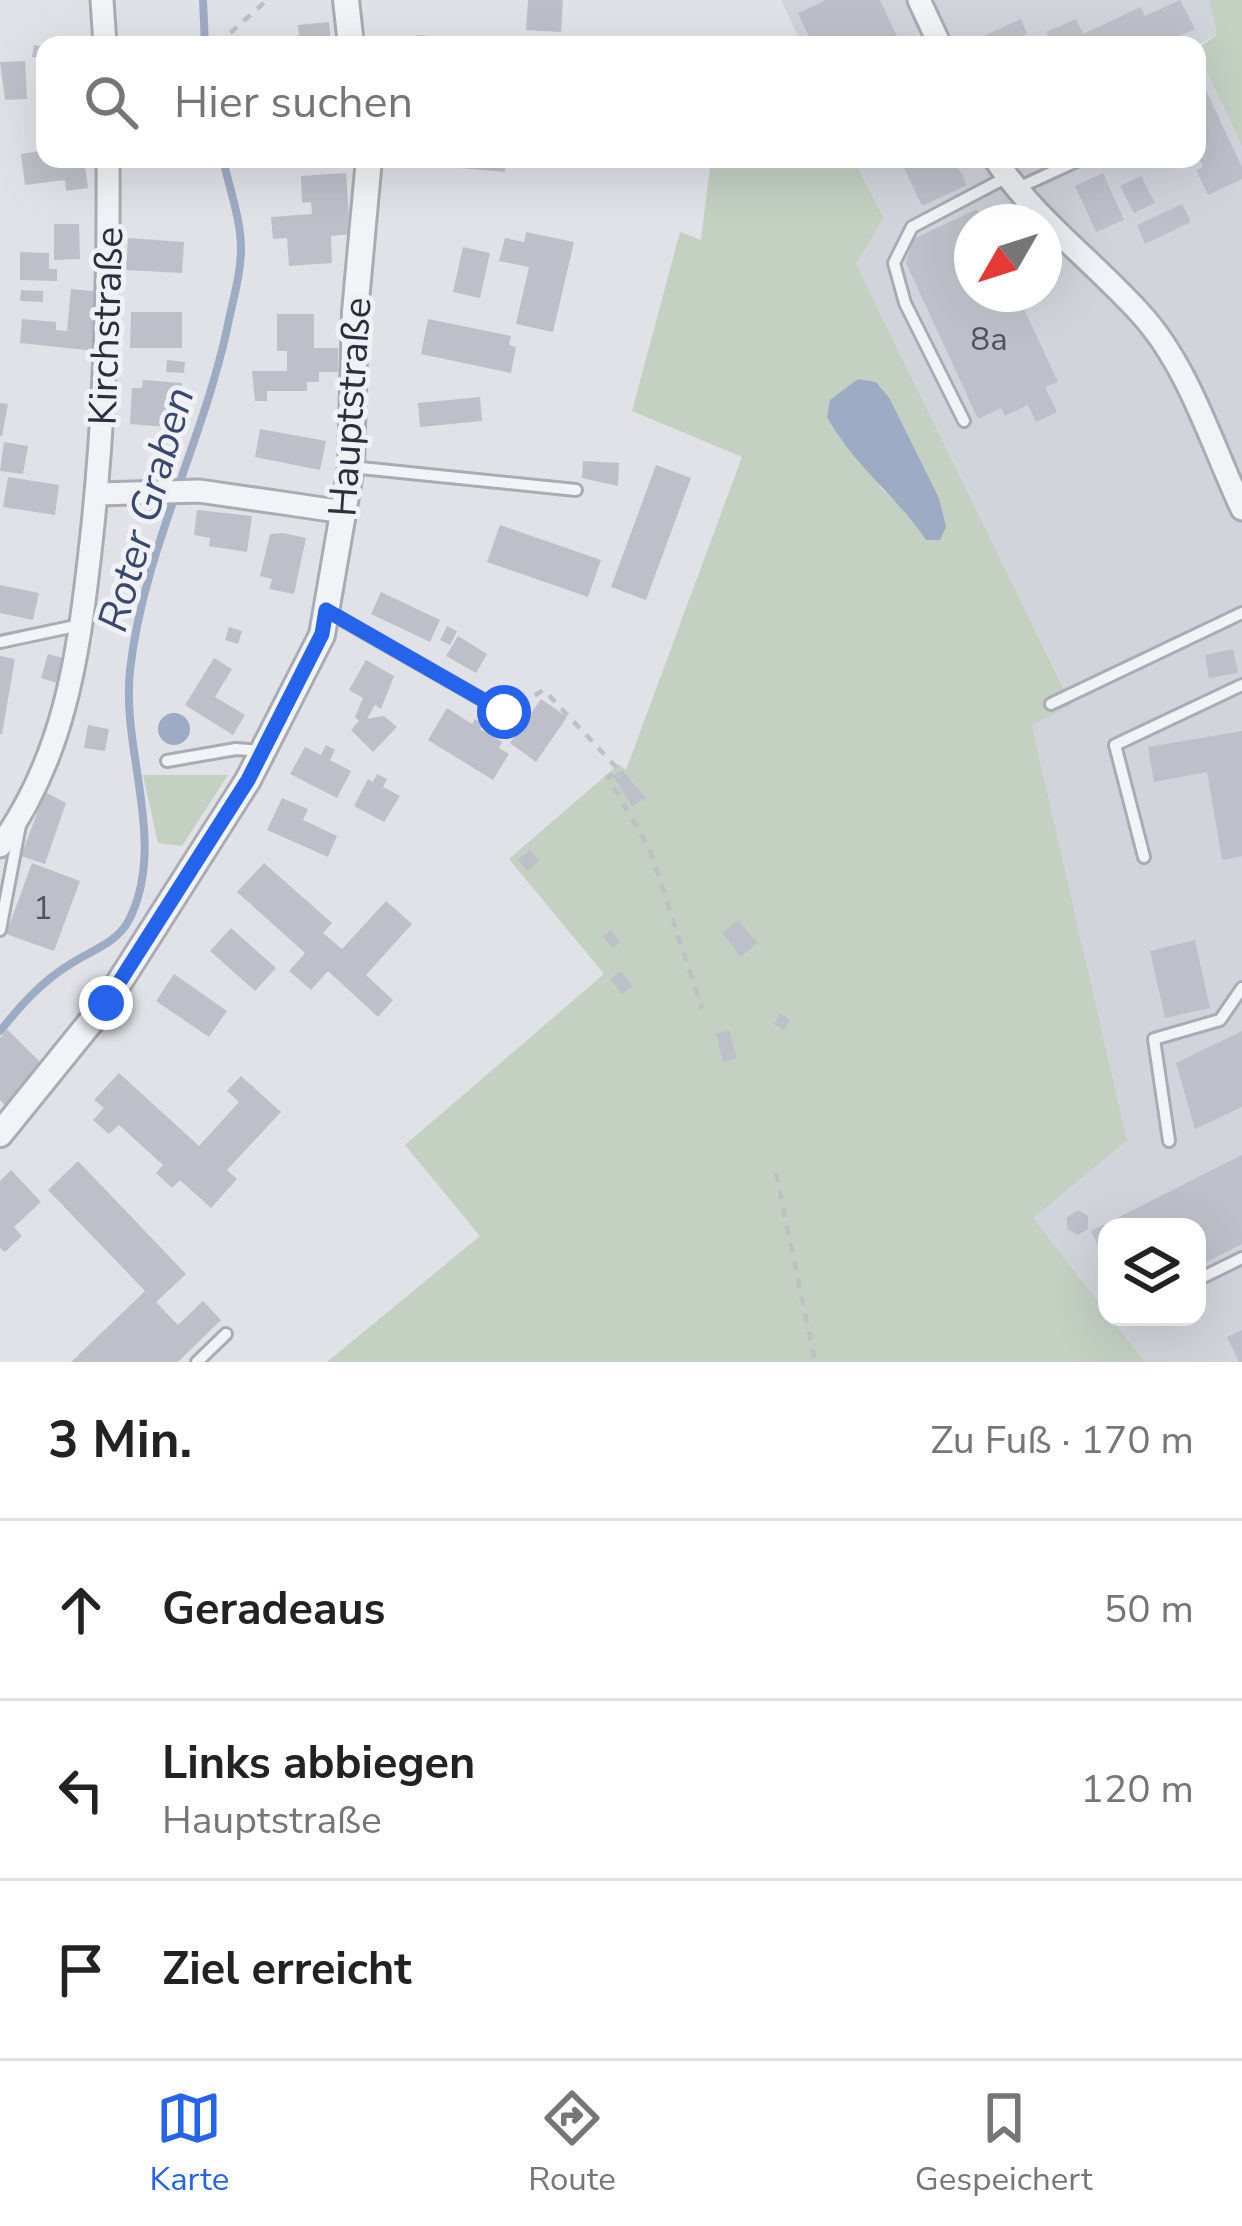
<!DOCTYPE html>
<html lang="de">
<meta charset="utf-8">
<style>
:root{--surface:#fff;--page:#f6f6f6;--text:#222;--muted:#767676;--line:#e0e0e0;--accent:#2563eb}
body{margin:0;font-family:"Nunito Sans",sans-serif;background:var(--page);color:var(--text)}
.controls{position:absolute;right:36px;bottom:36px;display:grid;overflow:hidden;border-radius:24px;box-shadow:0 12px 48px #0002}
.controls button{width:108px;height:108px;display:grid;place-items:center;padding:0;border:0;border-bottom:3px solid var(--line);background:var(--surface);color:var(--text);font:60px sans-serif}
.compass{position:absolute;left:954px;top:204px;width:108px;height:108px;border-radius:50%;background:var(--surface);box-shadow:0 12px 48px #0002;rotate:231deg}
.stop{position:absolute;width:36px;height:36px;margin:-27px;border:9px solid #2563eb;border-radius:50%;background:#fff}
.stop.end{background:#2563eb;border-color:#fff;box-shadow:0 3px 12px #0008}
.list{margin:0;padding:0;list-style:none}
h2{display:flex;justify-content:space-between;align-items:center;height:156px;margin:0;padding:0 48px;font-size:51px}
h2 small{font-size:39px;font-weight:400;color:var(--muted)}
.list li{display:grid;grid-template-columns:78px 1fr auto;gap:36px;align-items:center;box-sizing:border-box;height:180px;padding:0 48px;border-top:3px solid var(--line)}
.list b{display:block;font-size:45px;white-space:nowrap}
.list p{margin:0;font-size:39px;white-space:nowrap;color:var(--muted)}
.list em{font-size:39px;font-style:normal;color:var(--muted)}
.icon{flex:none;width:66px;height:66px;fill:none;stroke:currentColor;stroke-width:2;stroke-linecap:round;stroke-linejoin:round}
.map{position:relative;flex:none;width:1242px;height:1362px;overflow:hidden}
.search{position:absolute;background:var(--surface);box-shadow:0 12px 48px #0002;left:36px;right:36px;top:36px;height:132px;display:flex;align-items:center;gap:30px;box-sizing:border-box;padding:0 42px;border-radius:24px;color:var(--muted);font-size:45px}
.sheet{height:696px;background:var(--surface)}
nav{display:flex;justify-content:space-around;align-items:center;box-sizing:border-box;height:168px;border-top:3px solid var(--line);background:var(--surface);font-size:33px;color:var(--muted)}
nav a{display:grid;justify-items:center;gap:6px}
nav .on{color:var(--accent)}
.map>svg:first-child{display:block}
.built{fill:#d2d4dc;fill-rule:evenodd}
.green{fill:#c3d0c2;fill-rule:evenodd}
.water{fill:#9eabc4}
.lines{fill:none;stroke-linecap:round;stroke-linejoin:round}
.stream{stroke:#9eabc4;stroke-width:8}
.building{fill:#bec0c9}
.service-casing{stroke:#a9acb4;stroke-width:16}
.minor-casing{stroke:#a9acb4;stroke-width:27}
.tertiary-casing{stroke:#a9acb4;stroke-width:30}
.path{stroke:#bec0c6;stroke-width:4.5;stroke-dasharray:9 9;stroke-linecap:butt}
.service{stroke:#f2f3f6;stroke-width:10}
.minor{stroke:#f2f3f6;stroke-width:21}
.tertiary{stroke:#f2f3f6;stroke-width:24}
.route{stroke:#2563eb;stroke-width:15}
.labels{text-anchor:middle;stroke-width:10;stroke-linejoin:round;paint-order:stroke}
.number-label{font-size:33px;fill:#4f5260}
.street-label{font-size:39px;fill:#2a2e3d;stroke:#eff1f5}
.water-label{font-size:42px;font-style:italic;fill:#39486c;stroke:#eff1f5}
</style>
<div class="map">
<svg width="1242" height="1362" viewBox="0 0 1242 1362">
<rect width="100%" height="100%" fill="#e0e2e7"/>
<!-- built -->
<path class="built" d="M781,0H1209L1217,35L1197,45H802Z
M1197,49L1242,147V1362H1145L1110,1317H1197V1227H1107V1313L1032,1218L1127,1139L1032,724L1072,704L856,264L884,218L854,159H1197ZM972,222H1044V294H972Z"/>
<!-- green -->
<path class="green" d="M1209,0H1242V147L1197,49L1217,35Z
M711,159H829L857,166L884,218L856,264L1072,705L1032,725L1127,1140L1033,1218L1145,1362H327L480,1236L405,1145L604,974L509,859L619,764L626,770L742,457L632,411L680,232L701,240ZM890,399L939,498L909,513L880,487Z
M143,775H228L182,846L158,843Z"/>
<!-- water -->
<path class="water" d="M858,379L876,382L890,399L939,498L946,527L940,540H926C896,495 854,466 827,417L830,400Z
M158 729a16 16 0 1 1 32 0a16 16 0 1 1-32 0Z"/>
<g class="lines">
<!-- stream -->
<path class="stream" d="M203,0L205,45
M0,1031C21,1005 42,981 72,963C92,950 117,943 129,920C168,842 121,753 130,670C143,553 202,444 227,329C232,303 241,275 241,248C241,220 229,187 223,159"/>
</g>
<!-- building -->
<path class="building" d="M528,0H563L561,32L526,30Z
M826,0H880L901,45H813L798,13Z
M1180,0L1195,29L1161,45H1052L1046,32L1076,19L1083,34L1141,7L1145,16Z
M1021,19L1027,34L1018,38L1022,45H980L977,39Z
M329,22L331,45H300L298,25Z
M417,35L511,42V45H416Z
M34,45L45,47V59L32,57Z
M25,61L27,99L5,100L0,62Z
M1197,71L1242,167V179L1208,195L1196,170L1203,167L1197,154Z
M45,150V159H84L88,188L66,191L65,180L25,185L21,154Z
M272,159H307L308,162L273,167Z
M405,159H506L505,172L405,163Z
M900,159H954L967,185L922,206Z
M346,173L350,234L331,236L332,263L289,266L287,238L273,239L271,217L312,214L311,202L302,203L301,176Z
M1103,173L1124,220L1096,232L1075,186Z
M1141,176L1155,203L1134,213L1120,186Z
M1182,204L1191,222L1145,244L1137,225Z
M977,209L984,222H972V294H1017L1058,382L1045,387L1057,412L1036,422L1028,405L1005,416L1001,408L978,419L906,263L913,239Z
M54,224H79L80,259L54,260Z
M526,232L574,242L553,332L516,324L529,267L499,261L505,238L524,242Z
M128,238L184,242L182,273L126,270Z
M463,247L490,253L480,298L453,292Z
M20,252L49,253V269H57V281L20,280Z
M71,289L101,292L95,351L20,343L22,319L56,322V330L67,331Z
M21,290L43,291V302L20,301Z
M131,312H182V348H130Z
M277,314H314V348H338V372H319V382H307V391H267V401H255L252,371H287V351H277Z
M428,319L511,336L509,345L516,347L511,373L421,354Z
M167,360L185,362L184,373L166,372Z
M143,380L182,383L181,394L170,393L167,427L130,424L132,388H142Z
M480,397L482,421L420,427L418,403Z
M0,403L8,404L2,436H0Z
M260,429L326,441L320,470L255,457Z
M4,442L28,446L23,474L0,471Z
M583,461L619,463L618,486L582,478Z
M656,465L691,478L646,600L611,587Z
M8,477L59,485L55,515L3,507Z
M134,500H158L159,517H134Z
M197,510L252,516L247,552L209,546L210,538L194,535Z
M500,525L601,560L588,597L487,562Z
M283,533L306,538L294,594L269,589L272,579L260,576L270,534Z
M0,585L39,593L33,620L0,613Z
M381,592L440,620L430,642L371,614Z
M447,626L457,631L450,645L440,640Z
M229,627L242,631L238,644L225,640Z
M458,636L487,654L476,673L446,656Z
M1233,649L1238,673L1209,678L1205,655Z
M48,654L63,658L57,683L41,678Z
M0,656L15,659L2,734H0Z
M214,658L232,669L215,697L245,715L233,735L185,705Z
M366,660L394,676L381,709L375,705L367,719L384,716L397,727L373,752L351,730L359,721L355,717L363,698L349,690Z
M541,699L567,717L536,762L510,743Z
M447,708L472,724L475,719L484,724L480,729L502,742L499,748L509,754L493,780L428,740Z
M88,725L109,729L105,751L84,748Z
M1242,731V856L1222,860L1207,772L1154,782L1148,747Z
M326,745L335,750L330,760L351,771L337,798L290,774L305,747L321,755Z
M622,770L646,798L632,806L613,776Z
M377,774L387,779L383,787L400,796L384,822L354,806L368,779L373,782Z
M45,792L66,803L45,864L21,856Z
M282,798L308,809L303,820L337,836L328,857L267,830Z
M530,850L539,861L527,871L518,859Z
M32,863L80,881L54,951L6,934Z
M264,863L332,923L323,933L342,949L386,901L412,924L366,975L393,1000L378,1017L328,971L311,990L289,971L305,953L237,892Z
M739,920L757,943L741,957L722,933Z
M231,928L276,968L255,991L210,951Z
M611,930L620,943L612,948L603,936Z
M1195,940L1210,1008L1165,1018L1150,951Z
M620,971L633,986L622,994L610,979Z
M174,974L227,1011L209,1037L156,1001Z
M780,1013L790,1020L784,1030L774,1024Z
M7,1029L43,1065L5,1105L0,1100V1038Z
M729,1030L737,1058L723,1062L716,1034Z
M1242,1031V1107L1195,1129L1176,1063Z
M119,1073L199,1146L239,1102L227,1091L241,1076L281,1112L227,1170L237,1179L211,1208L180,1180L172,1188L156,1173L163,1165L119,1125L109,1134L93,1120L104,1108L94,1100Z
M1242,1155V1244L1197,1267V1227H1107V1263L1091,1231Z
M78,1161L186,1274L156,1302L178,1325L203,1301L221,1320L178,1362H71L145,1291L48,1190Z
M11,1170L41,1202L14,1227L22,1236L5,1252L0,1248V1181Z
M1078,1210L1088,1216V1229L1078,1235L1067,1229V1217Z
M1242,1330V1362H1239L1227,1337Z"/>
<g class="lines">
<!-- service casing -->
<g class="service-casing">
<path id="service" d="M1018,188L1081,159
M964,421L905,303L894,263L912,227L1007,177
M351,467L576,490
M329,612L504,712
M0,642L80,625
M1051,704L1242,613
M167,761L236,749L263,751
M1144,857L1115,745L1242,685
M0,930L20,825
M1169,1141L1154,1039L1220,1020L1242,988
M1197,1280L1242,1258
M197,1362L226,1334"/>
</g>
<!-- minor casing -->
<g class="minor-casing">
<path id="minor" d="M102,0L105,45
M919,0L940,45
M995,159C1034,218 1092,260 1140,313C1188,365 1212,445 1242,509
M99,494L199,491L344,512
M0,846C64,757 78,658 90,552C105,421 109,291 108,159"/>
</g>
<!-- tertiary casing -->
<g class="tertiary-casing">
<path id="tertiary" d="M346,0L351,45
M0,1134L106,1003L248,780L322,635L351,467L355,312L369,159"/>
</g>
<!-- path -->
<path class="path" d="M217,45L267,0
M519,704L544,690L618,769L608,777L650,850L702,1009
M776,1173L815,1362"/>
<!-- service -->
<use href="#service" class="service"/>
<!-- minor -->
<use href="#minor" class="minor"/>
<!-- tertiary -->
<use href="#tertiary" class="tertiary"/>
</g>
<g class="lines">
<!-- route -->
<path class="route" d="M106,1003L248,780L322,634L326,610L504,712"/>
</g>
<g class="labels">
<!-- number labels -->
<g class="number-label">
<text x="989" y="350">8a</text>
<text x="43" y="919">1</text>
</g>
<!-- street labels -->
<g class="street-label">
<text transform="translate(105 326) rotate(-88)" y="14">Kirchstraße</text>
<text transform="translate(349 407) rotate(-86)" y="14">Hauptstraße</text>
</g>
<!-- water labels -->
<g class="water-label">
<text transform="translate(145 509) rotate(-74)" y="15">Roter Graben</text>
</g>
</g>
</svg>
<div class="controls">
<button><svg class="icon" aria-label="layers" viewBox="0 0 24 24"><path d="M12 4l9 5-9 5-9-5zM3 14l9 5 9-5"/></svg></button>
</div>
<svg class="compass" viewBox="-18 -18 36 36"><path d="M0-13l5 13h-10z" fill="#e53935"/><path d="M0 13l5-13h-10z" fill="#767676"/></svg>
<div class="stop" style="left:504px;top:712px"></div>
<div class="stop end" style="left:106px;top:1003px"></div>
<div class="search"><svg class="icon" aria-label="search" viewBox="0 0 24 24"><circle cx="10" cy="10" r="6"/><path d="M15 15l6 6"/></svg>Hier suchen</div>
</div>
<section class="sheet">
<h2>3 Min.<small>Zu Fuß · 170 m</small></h2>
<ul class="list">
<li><svg class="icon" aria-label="ahead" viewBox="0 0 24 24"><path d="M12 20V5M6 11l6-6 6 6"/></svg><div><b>Geradeaus</b></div><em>50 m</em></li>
<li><svg class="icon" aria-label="left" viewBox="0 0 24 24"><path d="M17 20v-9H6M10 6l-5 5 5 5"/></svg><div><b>Links abbiegen</b><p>Hauptstraße</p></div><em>120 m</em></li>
<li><svg class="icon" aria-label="arrive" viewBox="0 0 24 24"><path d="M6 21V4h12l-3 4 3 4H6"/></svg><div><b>Ziel erreicht</b></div></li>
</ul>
</section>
<nav>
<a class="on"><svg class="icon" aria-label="map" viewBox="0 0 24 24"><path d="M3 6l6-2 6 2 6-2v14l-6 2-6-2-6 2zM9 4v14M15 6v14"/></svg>Karte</a>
<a><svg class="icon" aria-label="directions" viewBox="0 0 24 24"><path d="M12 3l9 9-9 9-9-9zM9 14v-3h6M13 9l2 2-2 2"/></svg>Route</a>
<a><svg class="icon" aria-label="saved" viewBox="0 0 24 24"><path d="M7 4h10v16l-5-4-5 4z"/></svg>Gespeichert</a>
</nav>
